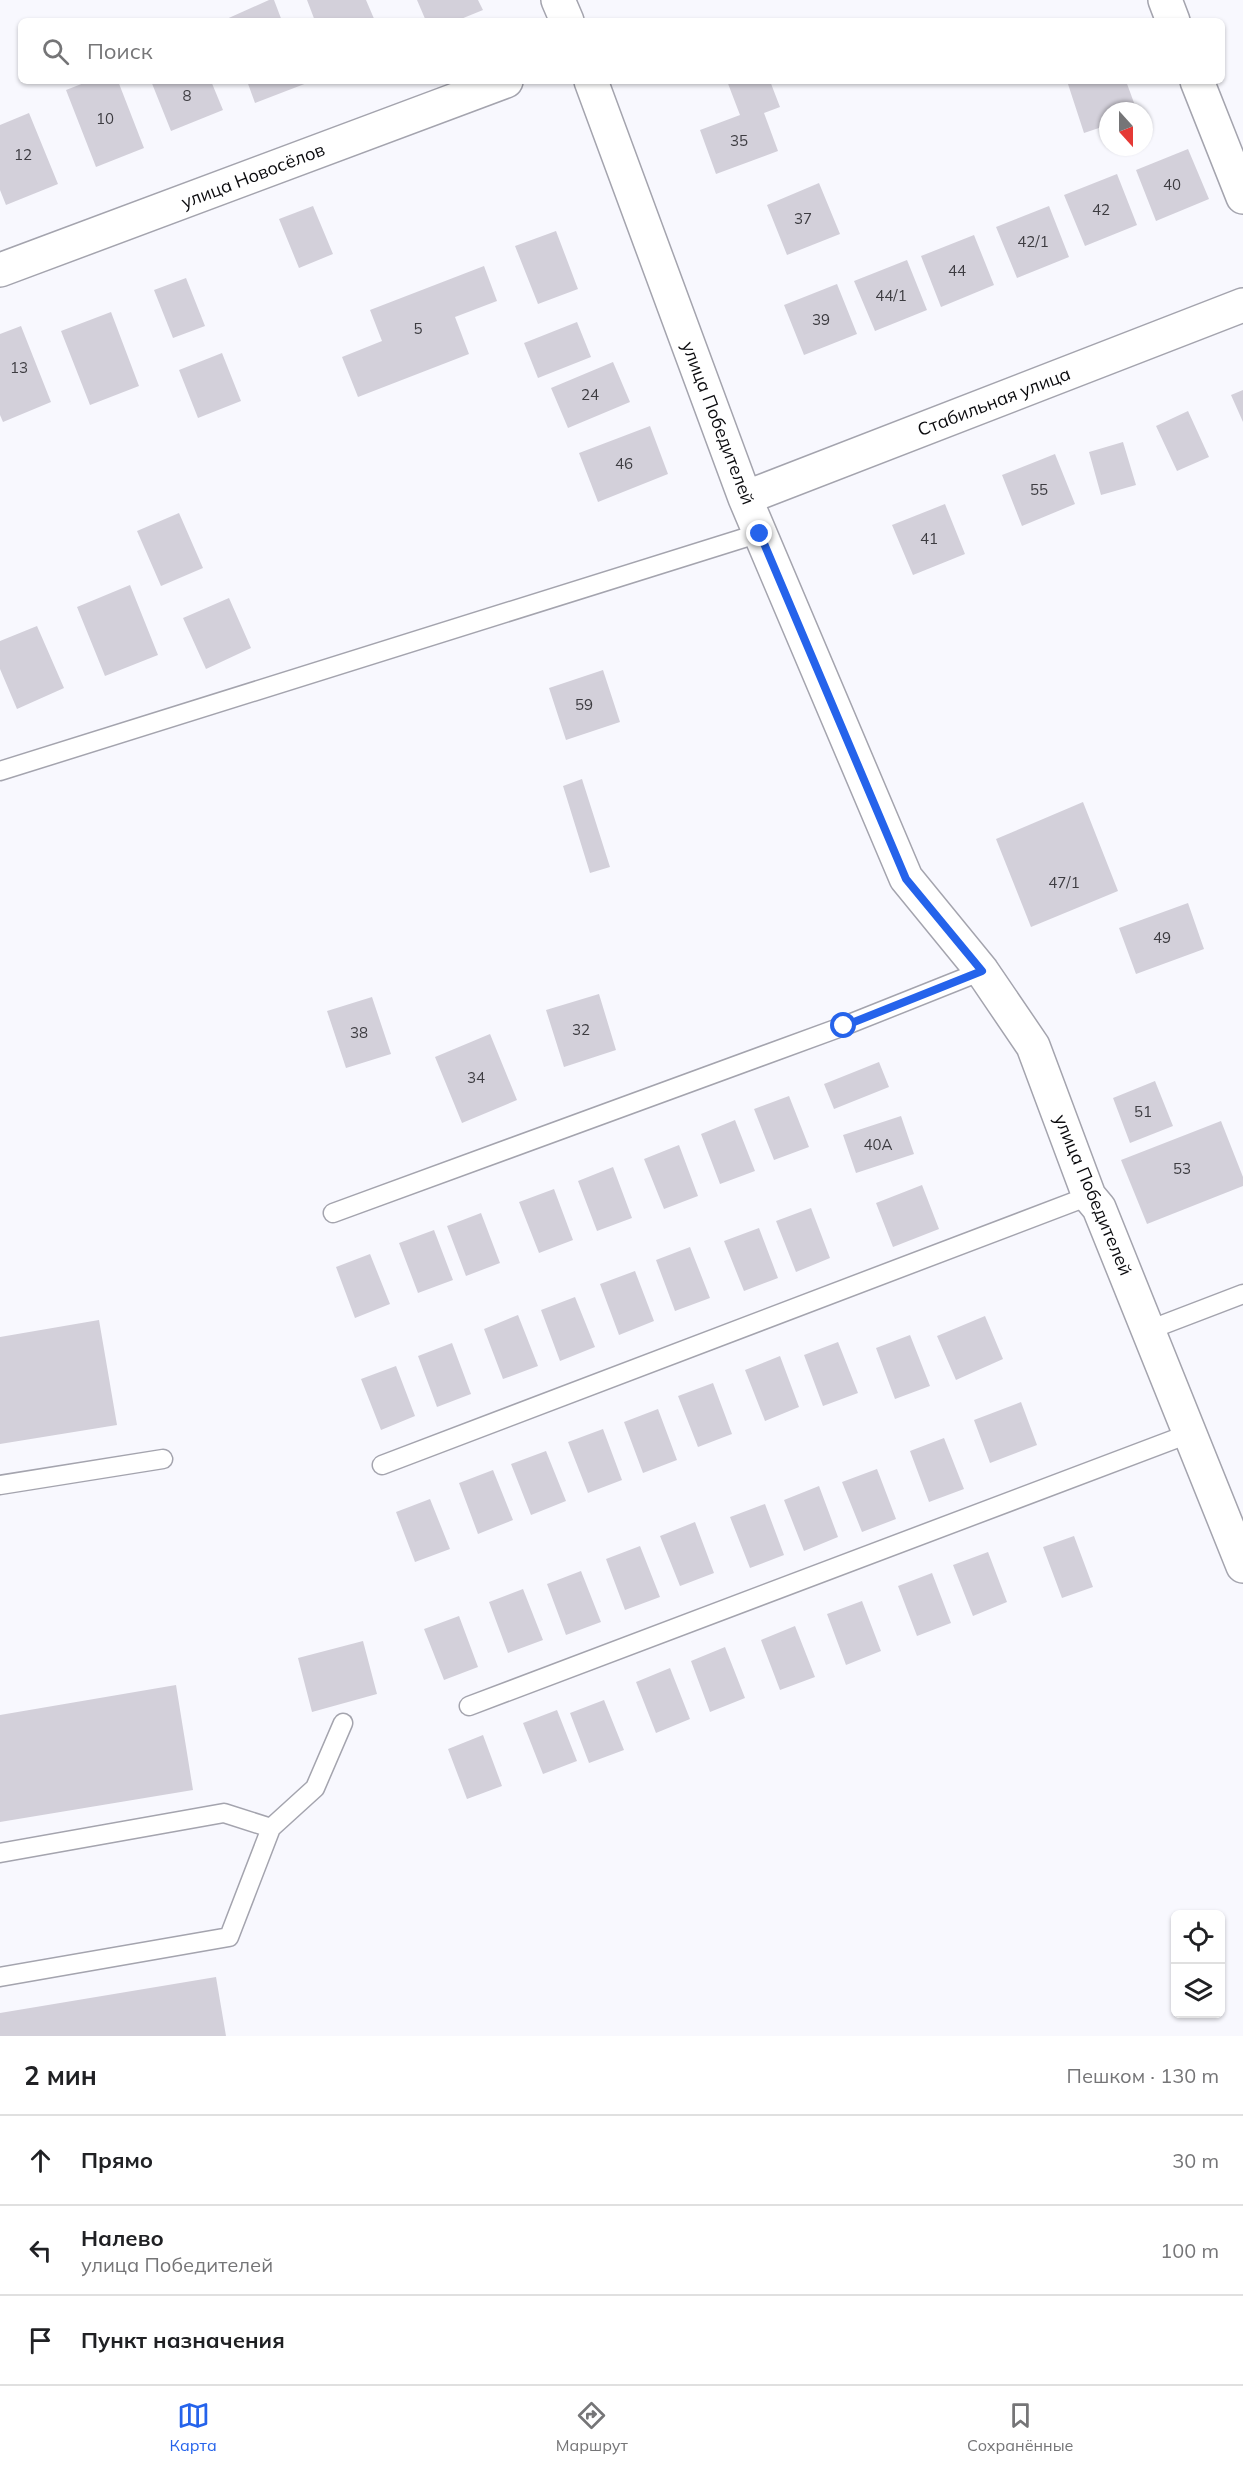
<!DOCTYPE html>
<html lang="ru">
<meta charset="utf-8">
<style>
:root{--surface:#fff;--page:#f6f6f6;--text:#202124;--muted:#757577;--line:#e0e0e0;--accent:#2563eb}
body{margin:0;font-family:Mulish,sans-serif;background:var(--page);color:var(--text)}
.controls{position:absolute;right:18px;bottom:18px;display:grid;overflow:hidden;border-radius:9px;box-shadow:0 2px 4px #0004}
.controls button{width:54px;height:54px;display:grid;place-items:center;padding:0;border:0;border-bottom:2px solid var(--line);background:var(--surface);color:var(--text);font:30px sans-serif}
.compass{position:absolute;left:1099px;top:102px;width:54px;height:54px;border-radius:50%;background:var(--surface);box-shadow:0 2px 4px #0004;rotate:159deg}
.stop{position:absolute;width:18px;height:18px;margin:-14px;border:4px solid #2563eb;border-radius:50%;background:#fff}
.stop.end{background:#2563eb;border-color:#fff;box-shadow:0 2px 6px #0008}
.list{margin:0;padding:0;list-style:none}
h2{display:flex;justify-content:space-between;align-items:center;height:78px;margin:0;padding:0 24px;font-size:26px}
h2 small{font-size:20px;font-weight:400;color:var(--muted)}
.list li{display:grid;grid-template-columns:39px 1fr auto;gap:18px;align-items:center;box-sizing:border-box;height:90px;padding:0 24px;border-top:2px solid var(--line)}
.list b{display:block;font-size:22px;white-space:nowrap}
.list p{margin:0;font-size:20px;white-space:nowrap;color:var(--muted)}
.list em{font-size:20px;font-style:normal;color:var(--muted)}
.icon{flex:none;width:33px;height:33px;fill:none;stroke:currentColor;stroke-width:2;stroke-linecap:round;stroke-linejoin:round}
.map{position:relative;flex:none;width:1243px;height:2036px;overflow:hidden}
.search{position:absolute;background:var(--surface);box-shadow:0 2px 4px #0004;left:18px;right:18px;top:18px;height:66px;display:flex;align-items:center;gap:15px;box-sizing:border-box;padding:0 21px;border-radius:9px;color:var(--muted);font-size:22px}
.sheet{height:348px;background:var(--surface)}
nav{display:flex;justify-content:space-around;align-items:center;box-sizing:border-box;height:84px;border-top:2px solid var(--line);background:var(--surface);font-size:16px;color:var(--muted)}
nav a{display:grid;justify-items:center;gap:3px}
nav .on{color:var(--accent)}
.map>svg:first-child{display:block}
.building{fill:#d3d0da}
.lines{fill:none;stroke-linecap:round;stroke-linejoin:round}
.service-casing{stroke:#a4a4ae;stroke-width:21}
.minor-casing{stroke:#a4a4ae;stroke-width:36}
.service{stroke:#fff;stroke-width:18}
.minor{stroke:#fff;stroke-width:33}
.route{stroke:#2563eb;stroke-width:8}
.labels{text-anchor:middle;stroke-width:4.5;stroke-linejoin:round;paint-order:stroke}
.number-label{font-size:15px;fill:#3d3c41}
.street-label{font-size:18px;fill:#0b0b0e;stroke:#fff}
</style>
<div class="map">
<svg width="1243" height="2036" viewBox="0 0 1243 2036">
<rect width="100%" height="100%" fill="#f8f8fe"/>
<!-- building -->
<path class="building" d="M269,0H274L282,21H222Z
M307,0H366L375,21H315Z
M417,0H478L483,10L456,21H426Z
M89,81H118L144,148L96,167L66,90Z
M151,81H211L223,110L171,131Z
M247,81H306L307,83L255,103Z
M727,81H770L780,107L764,113L778,151L716,174L700,130L740,115Z
M1067,81H1126L1137,111H1108V125L1084,133Z
M29,113L58,184L6,205L0,190V125Z
M1188,149L1209,199L1156,221L1136,170Z
M1117,174L1137,225L1085,246L1064,195Z
M819,183L840,234L787,255L767,205Z
M313,206L333,254L299,268L279,219Z
M1049,206L1069,257L1017,278L996,227Z
M556,231L578,289L538,304L515,246Z
M974,235L994,285L941,307L921,256Z
M907,260L927,310L875,331L854,281Z
M484,266L497,301L455,317L469,354L358,397L342,357L382,341L370,310Z
M186,278L205,326L173,338L154,290Z
M837,284L857,334L804,355L784,305Z
M111,312L139,386L90,405L61,331Z
M577,322L591,357L538,378L524,343Z
M21,326L51,402L3,422L0,415V334Z
M222,353L241,401L198,418L179,370Z
M613,362L630,402L568,428L551,388Z
M1243,390V422L1231,395Z
M1188,411L1209,457L1177,471L1156,426Z
M650,426L668,474L598,502L579,453Z
M1123,442L1136,485L1101,495L1089,452Z
M1055,454L1075,504L1022,526L1002,475Z
M945,504L965,554L913,575L892,525Z
M179,513L203,568L161,586L137,531Z
M130,585L158,655L105,676L77,607Z
M229,598L251,648L206,669L183,618Z
M37,626L64,688L17,709L0,669V641Z
M603,670L620,722L566,740L549,688Z
M582,779L610,867L590,873L563,786Z
M1083,802L1118,891L1031,927L996,839Z
M1188,903L1204,949L1136,974L1119,928Z
M599,994L616,1050L564,1067L546,1010Z
M372,997L391,1054L346,1068L327,1011Z
M490,1034L517,1100L462,1123L435,1057Z
M879,1062L889,1087L834,1109L824,1084Z
M1155,1081L1173,1126L1130,1143L1113,1098Z
M789,1096L809,1147L774,1160L754,1109Z
M901,1116L914,1154L856,1173L843,1135Z
M735,1120L755,1171L720,1184L701,1134Z
M1221,1121L1243,1177V1186L1147,1224L1121,1160Z
M679,1145L698,1196L664,1209L644,1159Z
M613,1167L632,1218L597,1231L578,1181Z
M922,1185L939,1229L893,1247L876,1203Z
M554,1189L573,1240L539,1253L519,1202Z
M811,1208L830,1258L796,1272L776,1221Z
M481,1213L500,1263L466,1276L447,1226Z
M759,1228L778,1278L744,1291L724,1241Z
M434,1230L453,1280L418,1293L399,1243Z
M690,1247L710,1298L675,1311L656,1260Z
M370,1254L390,1304L355,1318L336,1267Z
M635,1271L654,1321L619,1335L600,1284Z
M575,1297L595,1347L560,1361L541,1310Z
M518,1315L538,1366L503,1379L484,1329Z
M985,1316L1003,1359L956,1380L937,1336Z
M99,1320L117,1425L0,1444V1337Z
M910,1335L930,1386L895,1399L876,1348Z
M838,1342L858,1393L823,1406L804,1355Z
M452,1343L471,1394L437,1407L418,1356Z
M780,1356L799,1407L765,1421L745,1370Z
M396,1366L415,1416L381,1430L361,1379Z
M713,1383L732,1434L698,1447L678,1396Z
M1021,1402L1037,1445L990,1463L974,1420Z
M658,1409L677,1460L643,1473L624,1422Z
M603,1429L622,1480L588,1493L568,1442Z
M944,1438L964,1489L929,1502L910,1451Z
M546,1451L566,1501L531,1515L511,1464Z
M877,1469L896,1519L862,1532L842,1482Z
M493,1470L513,1520L478,1534L459,1483Z
M819,1486L838,1537L804,1551L784,1500Z
M430,1499L450,1549L415,1562L396,1512Z
M765,1504L784,1555L750,1568L730,1517Z
M695,1522L714,1573L680,1586L660,1536Z
M1074,1536L1093,1587L1062,1598L1043,1547Z
M640,1546L660,1597L625,1610L606,1559Z
M988,1552L1007,1602L973,1616L953,1565Z
M581,1571L601,1622L566,1635L547,1584Z
M932,1573L951,1623L917,1636L898,1586Z
M523,1589L543,1640L508,1653L489,1602Z
M862,1601L881,1651L846,1665L827,1614Z
M459,1616L478,1667L444,1680L424,1629Z
M795,1626L815,1677L780,1690L761,1640Z
M363,1641L377,1694L312,1712L298,1658Z
M725,1647L745,1698L710,1712L691,1661Z
M670,1668L690,1719L656,1733L636,1682Z
M176,1685L193,1790L0,1822V1715Z
M604,1700L624,1750L589,1763L570,1713Z
M557,1710L577,1761L543,1774L523,1723Z
M483,1735L502,1786L467,1799L448,1749Z
M216,1977L226,2036H0V2013Z"/>
<g class="lines">
<!-- service casing -->
<g class="service-casing">
<path id="service" d="M0,771L760,533
M333,1213L844,1026L982,971
M1149,1330L1243,1294
M382,1465L1089,1196
M0,1485L163,1459
M469,1706L1191,1433
M0,1853L224,1813L271,1828
M0,1977L229,1937L271,1828L315,1788L343,1723"/>
</g>
<!-- minor casing -->
<g class="minor-casing">
<path id="minor" d="M558,0L567,21
M1165,0L1173,21
M591,81L745,498L906,878L982,971L1033,1046L1089,1196L1099,1208L1243,1566
M1197,81L1243,197
M0,270L506,81
M745,498L1243,305"/>
</g>
<!-- service -->
<use href="#service" class="service"/>
<!-- minor -->
<use href="#minor" class="minor"/>
</g>
<g class="lines">
<!-- route -->
<path class="route" d="M760,534L906,879L982,971L844,1026"/>
</g>
<g class="labels">
<!-- number labels -->
<g class="number-label">
<text x="187" y="101">8</text>
<text x="105" y="124">10</text>
<text x="739" y="146">35</text>
<text x="23" y="160">12</text>
<text x="1172" y="190">40</text>
<text x="1101" y="215">42</text>
<text x="803" y="224">37</text>
<text x="1033" y="247">42/1</text>
<text x="957" y="276">44</text>
<text x="891" y="301">44/1</text>
<text x="821" y="325">39</text>
<text x="418" y="334">5</text>
<text x="19" y="373">13</text>
<text x="590" y="400">24</text>
<text x="624" y="469">46</text>
<text x="1039" y="495">55</text>
<text x="929" y="544">41</text>
<text x="584" y="710">59</text>
<text x="1064" y="888">47/1</text>
<text x="1162" y="943">49</text>
<text x="581" y="1035">32</text>
<text x="359" y="1038">38</text>
<text x="476" y="1083">34</text>
<text x="1143" y="1117">51</text>
<text x="878" y="1150">40А</text>
<text x="1182" y="1174">53</text>
</g>
<!-- street labels -->
<g class="street-label">
<text transform="translate(253 176) rotate(-21)" y="6">улица Новосёлов</text>
<text transform="translate(994 402) rotate(-21)" y="6">Стабильная улица</text>
<text transform="translate(718 423) rotate(69)" y="6">улица Победителей</text>
<text transform="translate(1093 1195) rotate(67)" y="6">улица Победителей</text>
</g>
</g>
</svg>
<div class="controls">
<button><svg class="icon" aria-label="locate" viewBox="0 0 24 24"><circle cx="12" cy="12" r="6"/><path d="M12 2v4M12 18v4M2 12h4M18 12h4"/></svg></button>
<button><svg class="icon" aria-label="layers" viewBox="0 0 24 24"><path d="M12 4l9 5-9 5-9-5zM3 14l9 5 9-5"/></svg></button>
</div>
<svg class="compass" viewBox="-18 -18 36 36"><path d="M0-13l5 13h-10z" fill="#e53935"/><path d="M0 13l5-13h-10z" fill="#757577"/></svg>
<div class="stop" style="left:844px;top:1026px"></div>
<div class="stop end" style="left:760px;top:534px"></div>
<div class="search"><svg class="icon" aria-label="search" viewBox="0 0 24 24"><circle cx="10" cy="10" r="6"/><path d="M15 15l6 6"/></svg>Поиск</div>
</div>
<section class="sheet">
<h2>2 мин<small>Пешком · 130 m</small></h2>
<ul class="list">
<li><svg class="icon" aria-label="ahead" viewBox="0 0 24 24"><path d="M12 20V5M6 11l6-6 6 6"/></svg><div><b>Прямо</b></div><em>30 m</em></li>
<li><svg class="icon" aria-label="left" viewBox="0 0 24 24"><path d="M17 20v-9H6M10 6l-5 5 5 5"/></svg><div><b>Налево</b><p>улица Победителей</p></div><em>100 m</em></li>
<li><svg class="icon" aria-label="arrive" viewBox="0 0 24 24"><path d="M6 21V4h12l-3 4 3 4H6"/></svg><div><b>Пункт назначения</b></div></li>
</ul>
</section>
<nav>
<a class="on"><svg class="icon" aria-label="map" viewBox="0 0 24 24"><path d="M3 6l6-2 6 2 6-2v14l-6 2-6-2-6 2zM9 4v14M15 6v14"/></svg>Карта</a>
<a><svg class="icon" aria-label="directions" viewBox="0 0 24 24"><path d="M12 3l9 9-9 9-9-9zM9 14v-3h6M13 9l2 2-2 2"/></svg>Маршрут</a>
<a><svg class="icon" aria-label="saved" viewBox="0 0 24 24"><path d="M7 4h10v16l-5-4-5 4z"/></svg>Сохранённые</a>
</nav>
